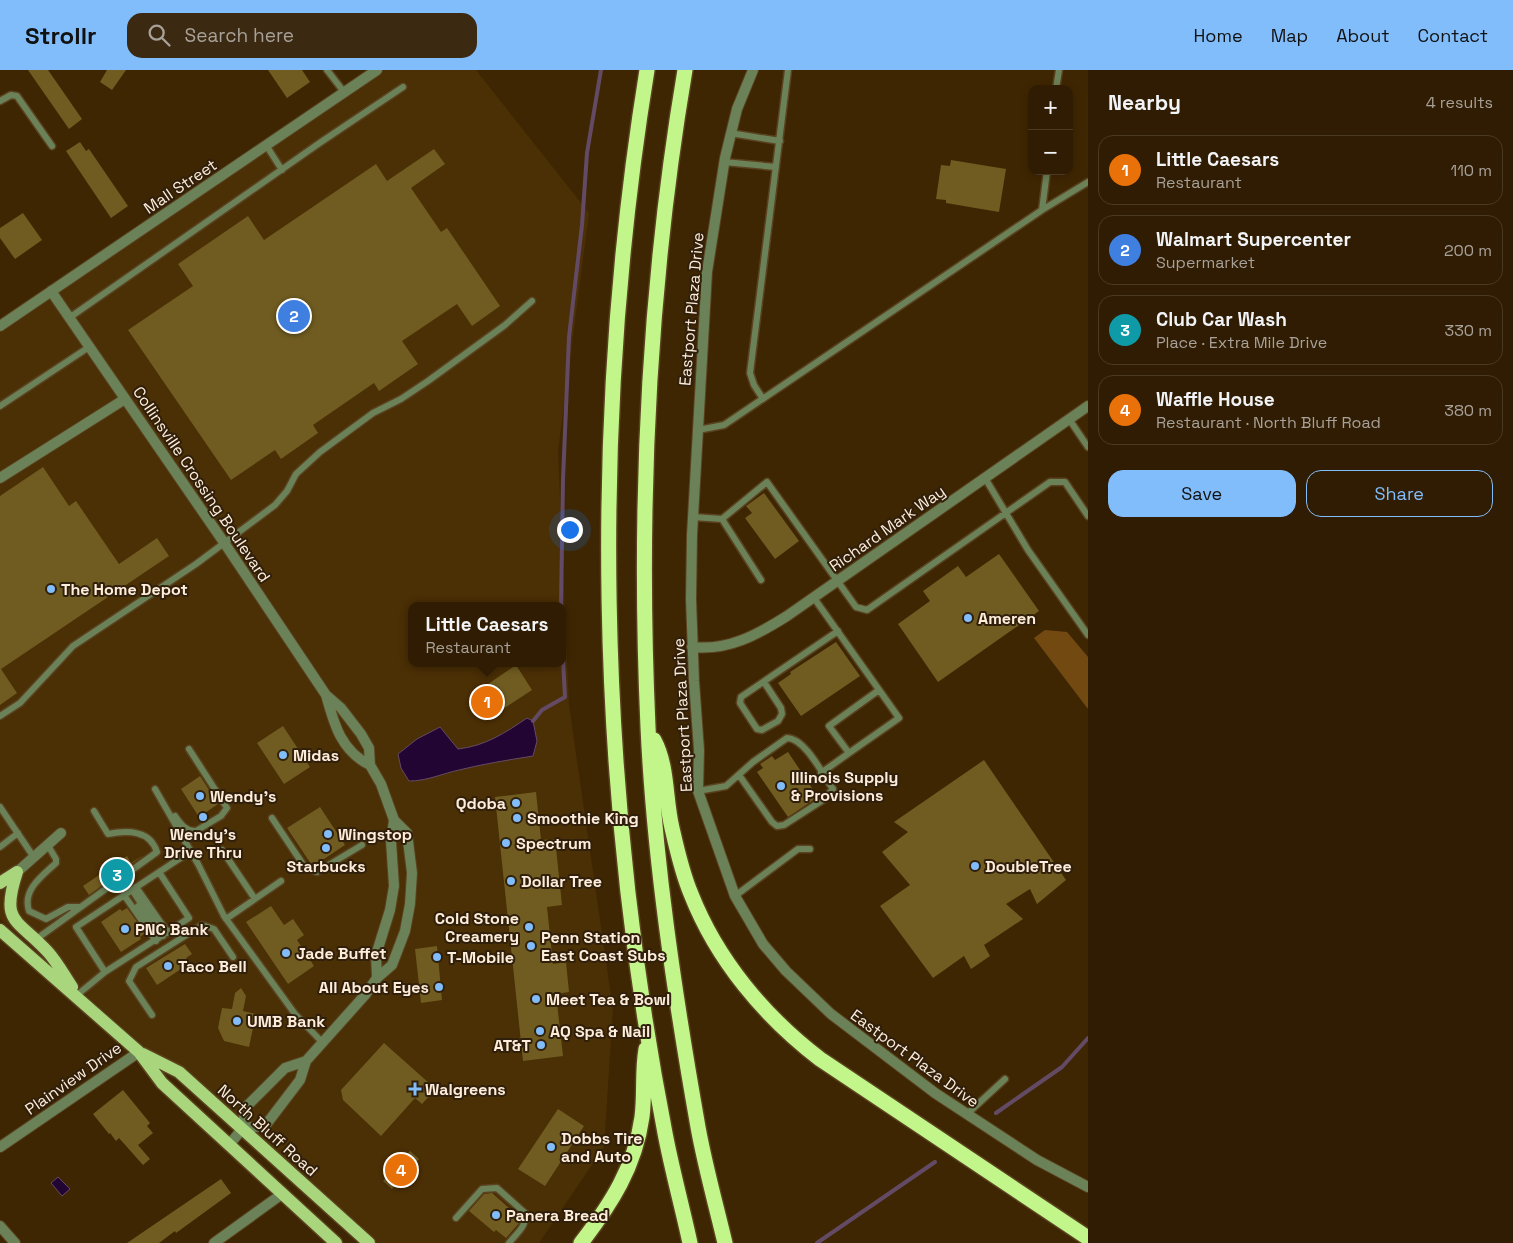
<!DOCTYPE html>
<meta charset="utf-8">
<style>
:root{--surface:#2f1c02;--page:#3b2911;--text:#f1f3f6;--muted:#a7a199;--line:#4a3a24;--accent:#81bdfa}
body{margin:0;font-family:"Space Grotesk",sans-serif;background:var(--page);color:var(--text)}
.controls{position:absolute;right:15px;top:15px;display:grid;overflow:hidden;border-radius:10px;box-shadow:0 2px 8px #0003}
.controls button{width:45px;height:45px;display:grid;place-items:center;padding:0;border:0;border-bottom:1px solid var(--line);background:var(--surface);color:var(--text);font:25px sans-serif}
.you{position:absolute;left:569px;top:459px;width:18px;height:18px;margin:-12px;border:4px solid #fff;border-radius:50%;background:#1a73e8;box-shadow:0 0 0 8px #1a73e833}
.badge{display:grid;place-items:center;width:32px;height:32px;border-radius:50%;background:var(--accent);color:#fff;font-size:16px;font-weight:700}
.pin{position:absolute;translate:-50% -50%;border:2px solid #fff;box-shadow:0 1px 5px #0006}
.popup{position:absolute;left:408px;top:532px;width:158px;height:65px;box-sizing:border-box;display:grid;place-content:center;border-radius:10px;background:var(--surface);filter:drop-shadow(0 1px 4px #0005);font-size:16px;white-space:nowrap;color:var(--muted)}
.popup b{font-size:19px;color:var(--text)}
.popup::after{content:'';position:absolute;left:50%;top:100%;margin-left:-10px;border:10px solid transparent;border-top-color:var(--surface)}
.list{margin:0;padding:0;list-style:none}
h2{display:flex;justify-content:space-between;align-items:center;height:65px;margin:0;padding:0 20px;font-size:21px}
h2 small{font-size:16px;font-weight:400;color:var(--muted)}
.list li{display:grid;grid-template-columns:32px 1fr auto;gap:15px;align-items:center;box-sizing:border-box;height:70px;margin:0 10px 10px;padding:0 10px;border:1px solid var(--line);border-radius:15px}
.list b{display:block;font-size:19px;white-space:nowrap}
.list p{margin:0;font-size:16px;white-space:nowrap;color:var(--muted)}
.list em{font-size:16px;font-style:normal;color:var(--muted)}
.actions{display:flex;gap:10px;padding:15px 20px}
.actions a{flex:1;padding:11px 0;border:1px solid var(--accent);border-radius:15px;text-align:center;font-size:18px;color:var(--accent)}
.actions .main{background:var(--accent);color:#111}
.icon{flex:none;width:28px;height:28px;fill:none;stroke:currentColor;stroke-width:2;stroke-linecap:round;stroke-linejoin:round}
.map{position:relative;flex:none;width:1088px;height:1173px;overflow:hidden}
header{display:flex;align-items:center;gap:30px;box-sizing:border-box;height:70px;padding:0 25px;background:var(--accent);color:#111}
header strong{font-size:24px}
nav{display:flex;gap:28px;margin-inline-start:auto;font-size:18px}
.search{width:350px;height:45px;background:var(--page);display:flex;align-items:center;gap:12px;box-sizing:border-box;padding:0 18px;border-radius:15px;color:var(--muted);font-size:19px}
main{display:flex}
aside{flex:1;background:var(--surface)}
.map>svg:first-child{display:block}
.built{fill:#4b2f05;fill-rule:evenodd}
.forest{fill:#724a11}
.water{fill:#220533;stroke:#644b65}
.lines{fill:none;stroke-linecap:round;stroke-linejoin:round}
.stream{stroke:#644b65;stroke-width:4}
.building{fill:#705c21}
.service-casing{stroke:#5a4220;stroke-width:9}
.minor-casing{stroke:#5a4220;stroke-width:12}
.primary-casing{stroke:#5a4220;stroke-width:15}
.motorway-casing{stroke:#5a4220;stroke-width:18}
.service{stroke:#6b8157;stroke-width:6}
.minor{stroke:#6b8157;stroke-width:10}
.primary{stroke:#a9d57c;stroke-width:12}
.motorway{stroke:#c2f68a;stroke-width:15}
.poi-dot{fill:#81bdfa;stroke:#2f1f0b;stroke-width:2}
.labels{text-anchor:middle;stroke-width:4;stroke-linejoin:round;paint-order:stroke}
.street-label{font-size:16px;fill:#feedda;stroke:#2f1f0b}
.poi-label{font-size:16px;font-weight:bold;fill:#feedda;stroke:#2f1f0b;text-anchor:start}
</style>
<header>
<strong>Strollr</strong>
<div class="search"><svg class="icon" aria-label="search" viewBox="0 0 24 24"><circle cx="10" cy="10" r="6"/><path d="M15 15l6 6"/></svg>Search here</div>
<nav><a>Home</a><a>Map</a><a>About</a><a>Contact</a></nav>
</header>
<main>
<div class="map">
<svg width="1088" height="1173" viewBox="0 0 1088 1173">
<rect width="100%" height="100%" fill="#3f2602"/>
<!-- built -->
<path class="built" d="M377,0H476L589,143L558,381L569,635L613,940L604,1077L539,1173H367L0,849V256ZM412,536H562V593H412Z"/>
<!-- forest -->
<path class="forest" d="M1045,560L1067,562L1088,587V639L1034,568Z"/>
<!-- water -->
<path class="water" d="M527,648L533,651L537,671L533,686C508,690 483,694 459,700C441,704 427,711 409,711L401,698L398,684L417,669L440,657L458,679C485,676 505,663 527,648Z
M58,1107L70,1119L62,1126L51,1113Z"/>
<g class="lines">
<!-- stream -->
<path class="stream" d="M561,536L563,409L569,267L582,155L587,83L601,0
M533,651L542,640L565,627L562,571
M996,1043L1062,997L1088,968
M817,1173L935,1092"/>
</g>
<!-- building -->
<path class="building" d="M28,0H48L82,49L69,59Z
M107,0H126L112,20L100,12Z
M268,0H302L310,12L287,28Z
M80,72L86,81L89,79L128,136L111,148L66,81Z
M434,79L445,94L411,118L441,162L447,158L500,236L472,256L457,234L402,271L418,294L379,321L374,313L313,355L318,363L281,389L275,380L231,410L128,260L193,216L178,194L248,146L264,170L376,94L387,111Z
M951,90L1006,99L999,142L946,133V130L936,129L941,95L950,96Z
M23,143L42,170L15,189L0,168V158Z
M43,397L69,436L76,431L119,494L157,468L169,486L1,599L17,623L0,635V426Z
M764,423L799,471L775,489L745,448L752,443L746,436Z
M999,484L1039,541L938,612L898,554L930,531L923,521L958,496L966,507Z
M836,572L860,606L801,646L778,613L791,604L790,602Z
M516,595L532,620L485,651L469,627Z
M283,656L310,697L284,714L257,673Z
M788,682L818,727L788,747L757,702L763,698L760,694L772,686L775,690Z
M984,690L1066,810L1037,834L1030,819L1006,834L1023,849L984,875L990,886L971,899L964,886L933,908L880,836L910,815L882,782L908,762L894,752Z
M200,706L218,734L199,747L181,719Z
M536,722L541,770L555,769L562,835L547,837L553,894L566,892L569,922L556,924L563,986L523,991L495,727Z
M320,737L345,775L315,795L311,794L287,758Z
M145,784L89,825L83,816L127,786L131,793Z
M271,836L284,855L293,849L304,865L297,870L314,896L288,914L246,852Z
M127,838L145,863L140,867L141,869L121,882L101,852L120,839L122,841Z
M185,874L192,884L186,888L190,893L157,915L146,898Z
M437,876L442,930L421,933L415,879Z
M241,918L246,926L243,941L256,944L249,977L224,971L218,958L222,938L232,939L235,923Z
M384,973L429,1013L426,1017L432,1023L422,1034L415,1028L381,1066L343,1030L341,1020Z
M123,1020L150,1053L147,1056L153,1063L138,1075L150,1089L143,1095L119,1068L116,1071L110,1063L109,1064L93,1044Z
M558,1039L584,1056L545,1116L518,1099Z
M410,1081L419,1089L392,1119L383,1111Z
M221,1109L231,1123L176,1163L175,1161L159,1173H127Z
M492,1123L520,1148L519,1153L506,1168L496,1160L494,1162L469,1141L484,1124Z"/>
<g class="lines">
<!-- service casing -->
<g class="service-casing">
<path id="service" d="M327,0L344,22
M1056,19L1059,0
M0,31L11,25L17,26L52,76
M730,63L780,71
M266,75L282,100
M724,92L776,97
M1042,140L1088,112
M69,248L321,72L403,17
M763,329L754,315L750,303L788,0
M0,336L89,277
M1069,349L1088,377
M698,360L724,355L1042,140L1047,101
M985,408L1028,480L1088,565
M693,447L722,449L761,510
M722,449L767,412L856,537L867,540L1050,412H1065L1088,446
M814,528L899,648L849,683L829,656L879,620
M764,612L781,638L782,644L778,651L762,660L757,659L740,633L741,627L838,561
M0,646L20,633L73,576L196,494L275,435L287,421L296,404L320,382L373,343L401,329L428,311L505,255L532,231
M821,703L849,683
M155,719L198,794L224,846L295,944L322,972
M698,721L726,716L753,692L787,668C805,668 823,705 833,719L823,730L784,755L777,756L772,752L739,705
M0,737L33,786
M175,746C180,753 186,762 196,761L221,746L227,738L189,679
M272,748L304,796L317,802L362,775
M47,774L56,789V793C42,806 22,820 29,841L46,849L68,837H81
M0,777L18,763
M222,780L255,829
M136,817L168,863
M132,820L163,866
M124,825L156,871
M735,826L798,779H810
M138,836L159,868
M226,849L281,811
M35,870L157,782C150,760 128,760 108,764L94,741
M105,902L189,848L159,802
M77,925L105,902L76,857L191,781
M152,945L129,911L136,897L202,855L214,859L233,887
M966,1045L1005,1009
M456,1148L482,1119L497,1118L525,1143C528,1155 516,1164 509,1173"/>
</g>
<!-- minor casing -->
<g class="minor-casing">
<path id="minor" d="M753,0L737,39L725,88L707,202L692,465L691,529L694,611L699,680L698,721L735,826L763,874L786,901L831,944L935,1023L1037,1090L1088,1117
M51,221L225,474L326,625L341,638L361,664L369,678L370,695L381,714L394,750L407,763L412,803L410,834L405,861L392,895L377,908L365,925L306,991L300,1010L265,1056L243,1058
M0,256L377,0
M0,408L125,329
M692,577C728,581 757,565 787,546L1088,336
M326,625C334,654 341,681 370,695
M17,802L61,763
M377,908L376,885L390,840L394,816L391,771L394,750
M229,1075L243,1058L245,1038L285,998L306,991
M0,1077L139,982
M0,1156L15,1173
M214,1173L282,1124"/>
</g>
<!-- primary casing -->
<g class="primary-casing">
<path id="primary" d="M17,802C0,854 17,848 48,882C57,892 64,905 72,917
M0,813L17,802
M0,860L139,982L162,1013L336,1173
M143,984L179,1002L369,1173"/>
</g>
<!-- motorway casing -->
<g class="motorway-casing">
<path id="motorway" d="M647,0C590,350 597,715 665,1063C672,1100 682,1136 690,1173
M685,0C648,218 638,436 648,657C654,789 675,927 698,1057C705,1096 716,1135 725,1173
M654,670C668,696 665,729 672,758C677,780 682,803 691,824C717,890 764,946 820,989L1088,1168
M581,1173C611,1134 635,1097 642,1047C645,1024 642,1002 646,979"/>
</g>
<!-- service -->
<use href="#service" class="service"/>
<!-- minor -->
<use href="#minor" class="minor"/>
<!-- primary -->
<use href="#primary" class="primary"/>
<!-- motorway -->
<use href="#motorway" class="motorway"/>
</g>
<!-- markers -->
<g class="poi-dot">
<circle cx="51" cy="519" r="5"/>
<circle cx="968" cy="548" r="5"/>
<circle cx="283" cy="685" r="5"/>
<circle cx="781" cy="716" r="5"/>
<circle cx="200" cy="726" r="5"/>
<circle cx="516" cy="733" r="5"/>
<circle cx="203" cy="747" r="5"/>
<circle cx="517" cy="748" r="5"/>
<circle cx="328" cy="764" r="5"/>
<circle cx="506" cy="773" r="5"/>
<circle cx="326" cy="778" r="5"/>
<circle cx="975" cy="796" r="5"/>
<circle cx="511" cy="811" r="5"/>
<circle cx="529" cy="857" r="5"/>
<circle cx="125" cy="859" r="5"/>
<circle cx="531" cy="876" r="5"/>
<circle cx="286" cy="883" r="5"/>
<circle cx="437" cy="887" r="5"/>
<circle cx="168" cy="896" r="5"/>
<circle cx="439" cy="917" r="5"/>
<circle cx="536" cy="929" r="5"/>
<circle cx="237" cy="951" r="5"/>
<circle cx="540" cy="961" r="5"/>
<circle cx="541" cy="975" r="5"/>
<path d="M412.5 1011.5h5v5h5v5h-5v5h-5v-5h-5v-5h5z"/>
<circle cx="551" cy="1077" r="5"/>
<circle cx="496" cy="1145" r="5"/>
</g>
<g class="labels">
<!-- street labels -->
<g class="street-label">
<text transform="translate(180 116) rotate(-34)" y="6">Mall Street</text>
<text transform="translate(691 239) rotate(-85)" y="6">Eastport Plaza Drive</text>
<text transform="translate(202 414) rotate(56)" y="6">Collinsville Crossing Boulevard</text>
<text transform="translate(887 458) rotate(-35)" y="6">Richard Mark Way</text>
<text transform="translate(682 645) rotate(-93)" y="6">Eastport Plaza Drive</text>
<text transform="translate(915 988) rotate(36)" y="6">Eastport Plaza Drive</text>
<text transform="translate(73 1008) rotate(-35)" y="6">Plainview Drive</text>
<text transform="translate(268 1060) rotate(42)" y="6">North Bluff Road</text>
</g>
<!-- poi labels -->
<g class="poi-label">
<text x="61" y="525">The Home Depot</text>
<text x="978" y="554">Ameren</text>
<text x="293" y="691">Midas</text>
<text x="791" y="713">Illinois Supply<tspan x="791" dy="18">&amp; Provisions</tspan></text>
<text x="210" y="732">Wendy's</text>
<text x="506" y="739" text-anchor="end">Qdoba</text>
<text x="527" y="754">Smoothie King</text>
<text x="203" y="770" text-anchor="middle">Wendy's<tspan x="203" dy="18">Drive Thru</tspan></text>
<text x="338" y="770">Wingstop</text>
<text x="516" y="779">Spectrum</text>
<text x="326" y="802" text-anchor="middle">Starbucks</text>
<text x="985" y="802">DoubleTree</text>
<text x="521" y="817">Dollar Tree</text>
<text x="519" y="854" text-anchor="end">Cold Stone<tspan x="519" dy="18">Creamery</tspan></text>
<text x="135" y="865">PNC Bank</text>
<text x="541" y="873">Penn Station<tspan x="541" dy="18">East Coast Subs</tspan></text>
<text x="296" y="889">Jade Buffet</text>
<text x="447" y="893">T-Mobile</text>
<text x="178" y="902">Taco Bell</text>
<text x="429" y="923" text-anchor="end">All About Eyes</text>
<text x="546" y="935">Meet Tea &amp; Bowl</text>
<text x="247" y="957">UMB Bank</text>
<text x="550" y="967">AQ Spa &amp; Nail</text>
<text x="531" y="981" text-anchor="end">AT&amp;T</text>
<text x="425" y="1025">Walgreens</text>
<text x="561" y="1074">Dobbs Tire<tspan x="561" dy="18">and Auto</tspan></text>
<text x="506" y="1151">Panera Bread</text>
</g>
</g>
</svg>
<div class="controls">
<button>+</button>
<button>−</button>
</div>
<div class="you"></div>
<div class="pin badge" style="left:487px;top:632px;background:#e8710a">1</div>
<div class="popup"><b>Little Caesars</b>Restaurant</div>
<div class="pin badge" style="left:294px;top:246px;background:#3f7fe0">2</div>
<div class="pin badge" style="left:117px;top:805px;background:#0f9aa8">3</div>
<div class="pin badge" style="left:401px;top:1100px;background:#e8710a">4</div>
</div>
<aside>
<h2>Nearby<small>4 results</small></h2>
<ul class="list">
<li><span class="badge" style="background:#e8710a">1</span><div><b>Little Caesars</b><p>Restaurant</p></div><em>110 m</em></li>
<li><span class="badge" style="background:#3f7fe0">2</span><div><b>Walmart Supercenter</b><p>Supermarket</p></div><em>200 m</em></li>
<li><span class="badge" style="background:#0f9aa8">3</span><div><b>Club Car Wash</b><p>Place · Extra Mile Drive</p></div><em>330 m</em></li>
<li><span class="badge" style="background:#e8710a">4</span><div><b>Waffle House</b><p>Restaurant · North Bluff Road</p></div><em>380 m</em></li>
</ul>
<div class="actions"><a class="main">Save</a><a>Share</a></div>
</aside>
</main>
